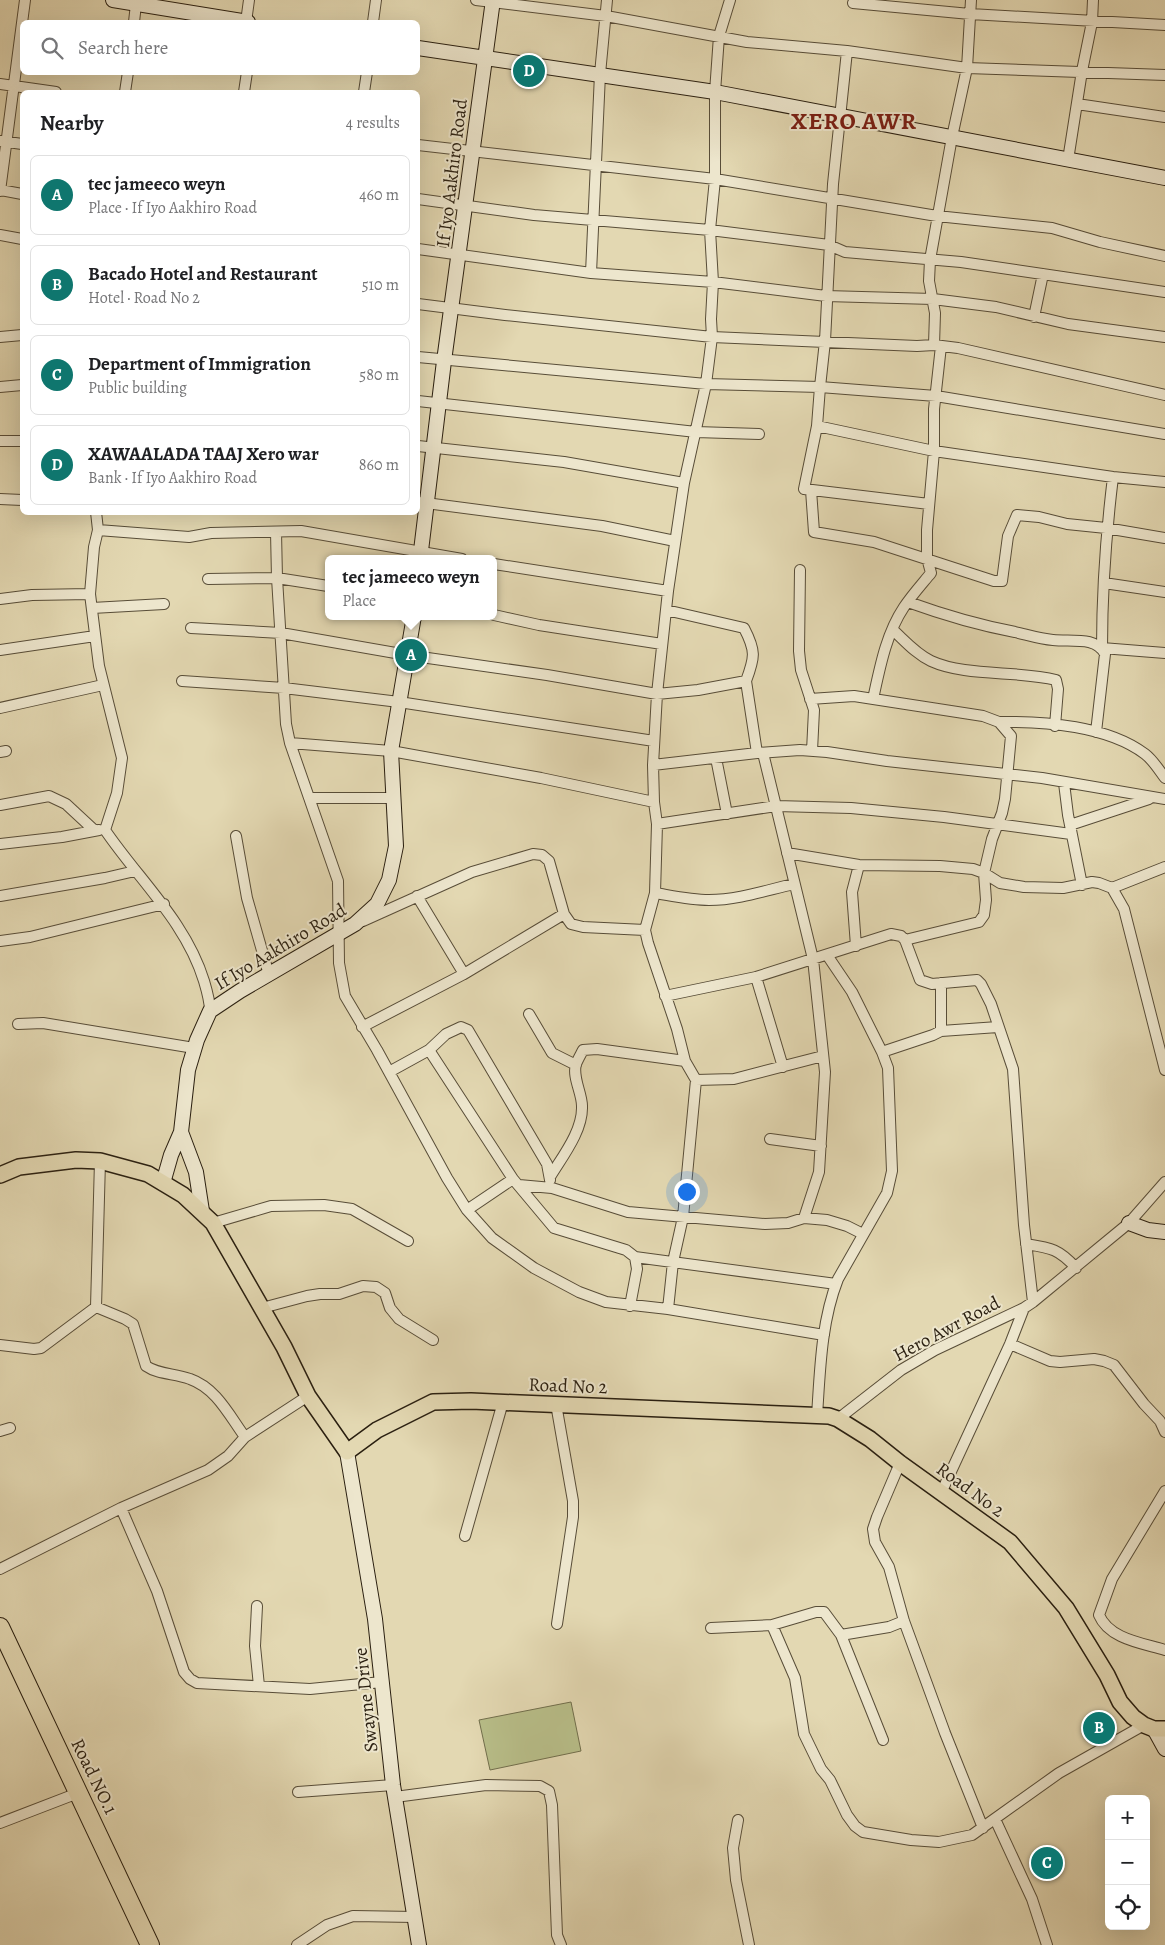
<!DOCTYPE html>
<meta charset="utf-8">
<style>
:root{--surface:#fff;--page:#f6f6f6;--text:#202124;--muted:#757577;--line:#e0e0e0;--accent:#0f766e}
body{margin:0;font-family:Alegreya,serif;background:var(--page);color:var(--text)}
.controls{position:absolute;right:15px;bottom:15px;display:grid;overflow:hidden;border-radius:8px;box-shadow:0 5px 20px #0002}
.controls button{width:45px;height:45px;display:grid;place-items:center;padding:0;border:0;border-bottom:1px solid var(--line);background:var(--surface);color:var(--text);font:25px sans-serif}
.you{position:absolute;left:686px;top:1191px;width:18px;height:18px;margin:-12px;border:4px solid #fff;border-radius:50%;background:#1a73e8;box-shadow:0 0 0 8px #1a73e833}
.badge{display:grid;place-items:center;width:32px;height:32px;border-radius:50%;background:var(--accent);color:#fff;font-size:16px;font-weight:700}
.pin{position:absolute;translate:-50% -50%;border:2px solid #fff;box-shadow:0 1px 5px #0006}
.popup{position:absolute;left:325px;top:555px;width:172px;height:65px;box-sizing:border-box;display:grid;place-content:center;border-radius:8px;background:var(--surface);filter:drop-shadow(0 1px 4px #0005);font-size:16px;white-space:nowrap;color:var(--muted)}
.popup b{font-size:19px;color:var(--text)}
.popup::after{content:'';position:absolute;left:50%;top:100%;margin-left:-10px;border:10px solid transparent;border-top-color:var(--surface)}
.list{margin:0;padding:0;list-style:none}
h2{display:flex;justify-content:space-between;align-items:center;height:65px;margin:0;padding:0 20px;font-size:21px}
h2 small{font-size:16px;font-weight:400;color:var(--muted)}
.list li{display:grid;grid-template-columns:32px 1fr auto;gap:15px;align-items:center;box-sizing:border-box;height:80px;margin:0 10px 10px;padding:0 10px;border:1px solid var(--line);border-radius:8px}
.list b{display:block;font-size:19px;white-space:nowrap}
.list p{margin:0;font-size:16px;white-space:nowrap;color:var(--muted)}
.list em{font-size:16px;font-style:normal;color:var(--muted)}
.icon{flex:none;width:28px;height:28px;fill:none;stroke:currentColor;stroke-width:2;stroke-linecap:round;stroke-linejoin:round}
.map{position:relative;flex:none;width:1165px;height:1945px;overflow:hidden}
.search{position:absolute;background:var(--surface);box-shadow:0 5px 20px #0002;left:20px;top:20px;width:400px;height:55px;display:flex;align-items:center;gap:12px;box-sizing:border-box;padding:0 18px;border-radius:8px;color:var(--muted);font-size:19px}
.panel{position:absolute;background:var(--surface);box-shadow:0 5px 20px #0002;left:20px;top:90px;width:400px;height:425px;border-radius:8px}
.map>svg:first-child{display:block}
.garden{fill:#b8be89;stroke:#716e4c}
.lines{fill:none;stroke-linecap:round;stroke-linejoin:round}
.street-casing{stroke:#584d38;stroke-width:12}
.secondary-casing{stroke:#2a1f10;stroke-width:16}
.primary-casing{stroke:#2a1f10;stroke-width:18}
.highway-casing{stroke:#2a1f10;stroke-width:20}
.street{stroke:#ede6cd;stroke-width:10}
.secondary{stroke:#ede6cd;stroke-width:14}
.primary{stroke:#e3d8b2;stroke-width:15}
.highway{stroke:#e3d8b2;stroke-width:18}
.labels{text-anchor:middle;stroke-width:4;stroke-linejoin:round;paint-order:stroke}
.street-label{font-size:19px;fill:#2a1f10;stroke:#ede6cd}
.district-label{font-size:24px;font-weight:bold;letter-spacing:1px;fill:#7a1f14;stroke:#ede6cd}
</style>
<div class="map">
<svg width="1165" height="1945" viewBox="0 0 1165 1945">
<rect width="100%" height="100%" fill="#e3d8b2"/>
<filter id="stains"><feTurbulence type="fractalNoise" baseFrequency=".004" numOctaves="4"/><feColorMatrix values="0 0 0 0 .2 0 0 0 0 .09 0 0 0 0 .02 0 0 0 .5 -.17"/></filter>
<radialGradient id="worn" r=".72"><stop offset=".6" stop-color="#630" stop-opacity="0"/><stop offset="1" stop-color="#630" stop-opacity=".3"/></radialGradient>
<!-- garden -->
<path class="garden" d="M571,1702L581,1751L490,1770L479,1720Z"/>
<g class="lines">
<!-- street casing -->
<g class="street-casing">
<path id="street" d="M476,0L606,16L747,42L847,51L967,68L1165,75
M853,3L970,14L1165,25
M134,22L136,4
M246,22L249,0
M373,22L376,0
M847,51L833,184L825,341L820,387L936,396L1165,434
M0,84L56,92
M125,92L128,72
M244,92L247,72
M364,92L367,72
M1077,104L1165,117
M1,141L22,144
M418,145L715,179L937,216L1052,228L1100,242L1165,256
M1068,160L1082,71L1092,22L1093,0
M0,190L22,194
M0,191L25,0
M418,199L534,215L710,230L829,245L845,252L961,262L1165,292
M0,235L22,239
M418,249L591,273L713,282L826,296L933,299L996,307L1068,324L1165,337
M591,273L600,74L607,0
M418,304L505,315L712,337L917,346L934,345L958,348L1165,395
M1034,317L1043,274
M0,337L22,335
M934,345L935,313L929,281L930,260L952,137L967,68L971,0
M418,357L706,384L820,387L817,426L934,451L1113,477L1165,482
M0,387L22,385
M418,401L696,432L759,434
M817,426L804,489L929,504
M0,441H22
M418,446L564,462L684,483
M1113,477C1106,534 1102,591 1102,648L1165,653
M811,490L814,532L874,542L994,581H1002L1008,536L1017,515L1039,517L1067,524L1106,528L1165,538
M0,499L22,500
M418,502L602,526L675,541
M96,512L98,530L94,547L90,594L99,666L122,758L117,793L105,830
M98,530L189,537L211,533L301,531L462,559
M494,564L668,591
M800,570L799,651L801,670L814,710L812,751
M208,579L277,578L276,532
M1104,583L1165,592
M328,586L277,578L286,724L290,743L338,881L339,963L345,996L377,1050L447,1178L467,1210L492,1238L534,1268L579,1292L606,1302L668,1309L824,1335
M0,599L32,595L90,594
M908,602C944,615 978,625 1015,632C1028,635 1040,639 1053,640C1071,642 1096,636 1105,654L1096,732
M92,608L164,604
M666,610L744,628C756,651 755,657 746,681
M494,615L539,625L662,644
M191,628L281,633L407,655L547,675L657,694L698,690L746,681L757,753
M893,630C905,641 916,654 931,661C966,677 1017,670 1056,680L1058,689L1055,726
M0,650L95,636
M182,681L284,688L399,702L654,741
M810,699L854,696L983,716L999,722L1011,736L1005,799L1002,813L992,839L984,873L986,900L984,915L979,922L905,940
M873,699C880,667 886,634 904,607C912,595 922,584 931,573L927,558V530L934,451V409L941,346
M0,708L103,685
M999,722C1045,721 1108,726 1145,754C1153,760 1159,770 1165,778
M290,743L391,751L541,778L654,802
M0,752L6,751
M763,753L813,959L825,1072L819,1172L804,1218
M716,758L727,814
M653,765L757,753L800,750L827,752L887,761L1042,778L1165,799
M1064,783L1068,815L1082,885
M309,798H394
M0,805L49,796L66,804L94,830
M657,824L776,806L851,808L944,817L1071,834
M1070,825L1149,799
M105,830C139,880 186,922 204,981C207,991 210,1001 210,1011
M236,836L247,898L269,975
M0,844L62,837L99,830
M787,853L859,865L940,866L973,869L984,873L1000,883L1024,887L1063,888L1092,882L1099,883L1112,888L1124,909L1165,1070
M1112,888L1165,867
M655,893C673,896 691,900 709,900C738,900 767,890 794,884
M0,896L105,878L135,871
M417,896L464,974
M363,921L472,872L533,854L542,855L549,861L564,914
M0,941L30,937L164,904
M856,946L852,892L859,865
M756,977L783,1067
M941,983V1031
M665,996L756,977L891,934L901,936L905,940L920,980L932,984L977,980L981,984L991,1004L1013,1069L1024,1225L1033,1302
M529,1014L552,1053L576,1065
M18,1024L43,1023L194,1048
M362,1027L464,974L564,914L571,924L583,927L645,930
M429,1050L446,1034L461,1027L468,1030L547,1164L550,1180
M882,1052L933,1035L941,1031L998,1027
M389,1072L429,1050L513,1179L554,1228L626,1250L635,1257L836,1284
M696,1080L734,1079L823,1056
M770,1139L821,1146
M550,1177C562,1157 583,1131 582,1106C582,1093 572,1077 576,1064C578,1059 581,1054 583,1050L597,1049L685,1061
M519,1185L552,1188L628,1212L765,1224L788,1223L804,1218L827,1220L847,1226L863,1234
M467,1210L513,1179
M213,1223L271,1206L324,1205L352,1209L408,1241
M1026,1244C1051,1248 1059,1249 1076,1268
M630,1306L637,1269L635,1257
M96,1307L100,1161
M262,1308L307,1296L320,1294H339L363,1286L376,1287L385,1293L390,1308L399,1319L433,1340
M668,1309L673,1262L683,1217L696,1080L685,1061L677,1029L648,943L645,930L655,893L657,824L654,802L653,765L657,694L668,591L684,483L706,384L712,337L711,319L713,282L710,230L715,179V92L719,36L730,0
M1010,1344L1050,1361L1060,1362L1094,1359L1104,1361L1114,1365L1144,1404L1160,1421L1165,1432
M0,1345L34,1349L41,1348L96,1307L125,1319L133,1324L146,1366C159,1375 175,1373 190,1379C216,1388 229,1415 245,1437
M556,1404L573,1501V1517L557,1624
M817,1416C820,1371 821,1322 838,1279L887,1193L892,1171L888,1068L882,1052L852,992L827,955
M838,1419L901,1370L935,1350L1024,1308L1033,1302L1129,1223L1165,1182
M0,1431L10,1428
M900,1463L877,1517L873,1529L875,1542L889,1567L904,1621L945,1733L983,1828
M942,1491L1010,1344L1024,1308
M1165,1491L1112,1579L1099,1615C1109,1639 1142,1643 1165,1650
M121,1508L157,1591L184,1672L190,1679L197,1683L310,1689L382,1682
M465,1536L503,1402
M0,1569L121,1508L208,1470L228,1456L245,1437L308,1396
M257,1606L255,1646L259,1686
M772,1625L795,1678L804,1734L821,1769L830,1780L847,1815L855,1826L863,1832L911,1840L939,1842L972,1835L1059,1773L1144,1725
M711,1628L772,1625L816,1612H824L841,1635L883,1740
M841,1635L889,1627L904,1621
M298,1792L393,1785
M395,1797L486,1785L540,1786L549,1791L552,1805L557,1935L561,1945
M995,1819L1032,1899L1047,1945
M738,1820L733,1848L736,1880L749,1945
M0,1823L78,1793
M297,1945L327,1925L353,1916L415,1917"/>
</g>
<!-- secondary casing -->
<g class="secondary-casing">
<path id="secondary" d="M113,0L248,22
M418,48L715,92L1165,178
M420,559L444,361L493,0
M181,1132L196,1172L202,1211
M163,1183L171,1155L181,1132L188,1070L197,1040L210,1011L240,991L355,924L377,904L389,880L396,846L391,751L414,616
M1129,1223L1148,1230L1165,1232
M347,1452L375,1619L393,1785L419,1945
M1154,1729L1165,1749"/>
</g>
<!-- primary casing -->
<g class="primary-casing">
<path id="primary" d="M0,1175L19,1167L76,1160L100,1161L148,1174L183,1195L213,1223L284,1347L308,1396L347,1452L377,1430L433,1402L471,1401L829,1416L838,1419L870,1439L900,1463L1010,1542L1066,1608L1107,1675L1120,1702L1133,1717L1144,1725L1154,1729H1165"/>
</g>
<!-- highway casing -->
<g class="highway-casing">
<path id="highway" d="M0,1627L150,1945"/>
</g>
<!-- street -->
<use href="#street" class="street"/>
<!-- secondary -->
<use href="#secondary" class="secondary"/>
<!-- primary -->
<use href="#primary" class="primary"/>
<!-- highway -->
<use href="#highway" class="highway"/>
</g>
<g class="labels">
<!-- street labels -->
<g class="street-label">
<text transform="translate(451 173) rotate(-83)" y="7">If Iyo Aakhiro Road</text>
<text transform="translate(280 946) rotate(-31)" y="7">If Iyo Aakhiro Road</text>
<text transform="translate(946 1328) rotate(-28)" y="7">Hero Awr Road</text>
<text transform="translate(568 1385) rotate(2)" y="7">Road No 2</text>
<text transform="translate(971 1489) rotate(36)" y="7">Road No 2</text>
<text transform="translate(365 1700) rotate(-96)" y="7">Swayne Drive</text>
<text transform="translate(95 1776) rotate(64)" y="7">Road NO.1</text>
</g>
<!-- district labels -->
<g class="district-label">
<text x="854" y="129">XERO AWR</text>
</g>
</g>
<rect width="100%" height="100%" filter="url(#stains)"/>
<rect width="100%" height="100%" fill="url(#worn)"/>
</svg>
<div class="controls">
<button>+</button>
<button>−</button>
<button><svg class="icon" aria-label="locate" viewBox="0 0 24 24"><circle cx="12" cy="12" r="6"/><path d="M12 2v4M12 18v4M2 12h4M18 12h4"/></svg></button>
</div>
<div class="you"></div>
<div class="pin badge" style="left:411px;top:655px">A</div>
<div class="popup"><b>tec jameeco weyn</b>Place</div>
<div class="pin badge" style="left:1099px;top:1728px">B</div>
<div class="pin badge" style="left:1047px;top:1863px">C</div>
<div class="pin badge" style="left:529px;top:71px">D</div>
<div class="search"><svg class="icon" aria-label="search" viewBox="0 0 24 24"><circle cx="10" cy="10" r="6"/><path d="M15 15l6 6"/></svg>Search here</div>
<section class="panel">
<h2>Nearby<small>4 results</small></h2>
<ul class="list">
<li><span class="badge">A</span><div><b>tec jameeco weyn</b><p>Place · If Iyo Aakhiro Road</p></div><em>460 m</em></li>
<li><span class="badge">B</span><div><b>Bacado Hotel and Restaurant</b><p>Hotel · Road No 2</p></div><em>510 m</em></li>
<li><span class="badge">C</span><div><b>Department of Immigration</b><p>Public building</p></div><em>580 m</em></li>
<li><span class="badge">D</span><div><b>XAWAALADA TAAJ Xero war</b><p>Bank · If Iyo Aakhiro Road</p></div><em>860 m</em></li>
</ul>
</section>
</div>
